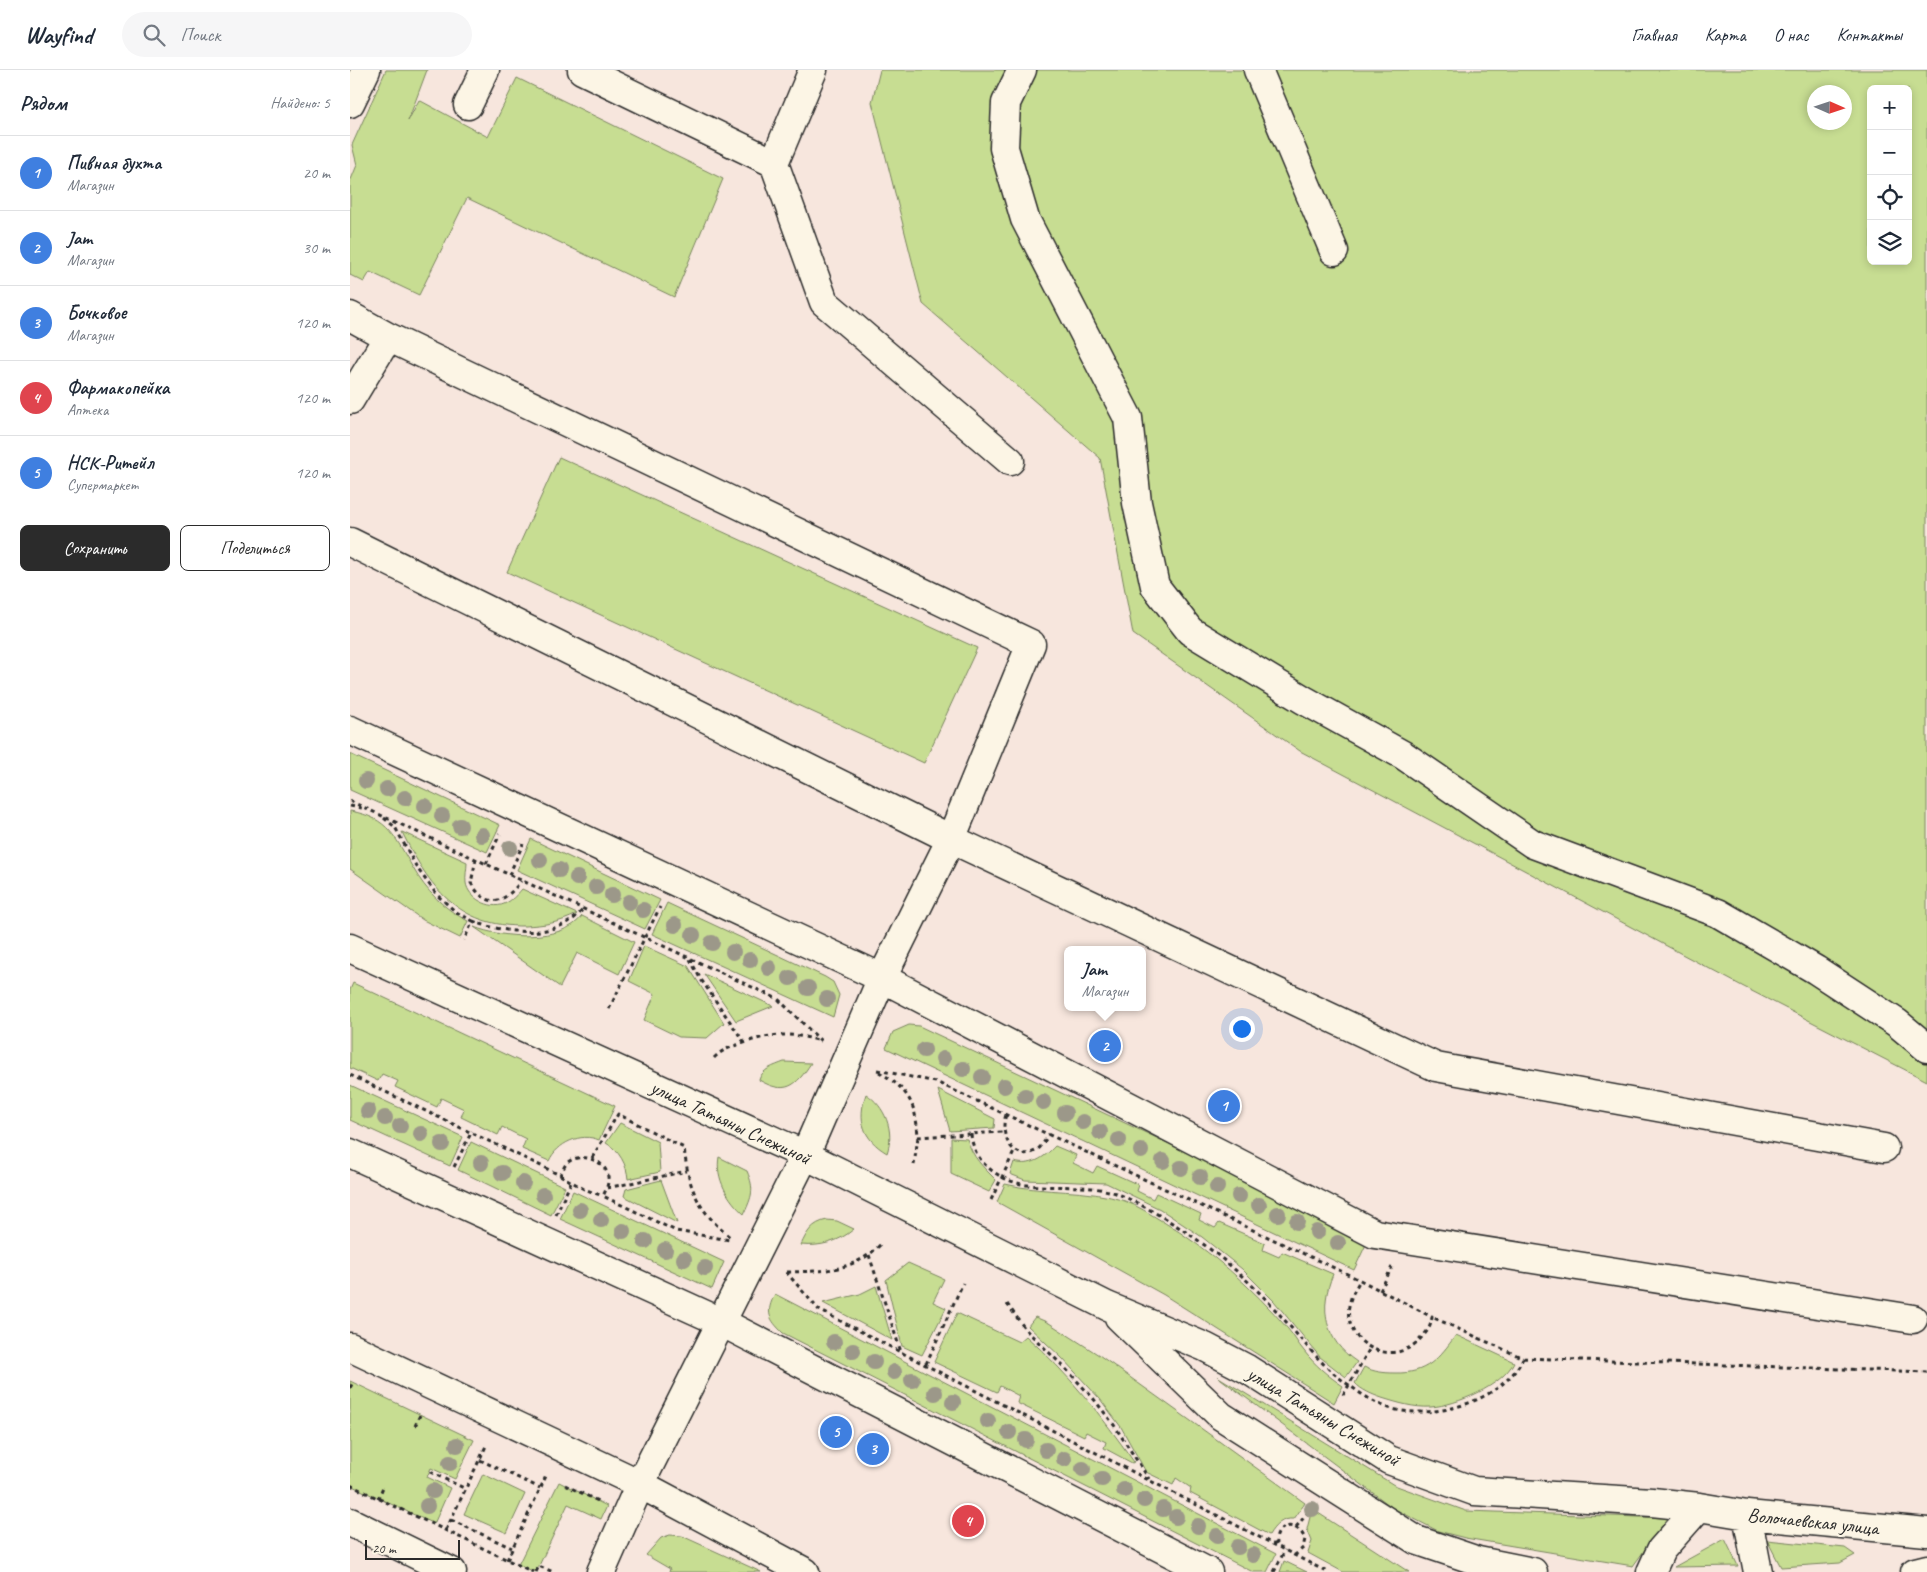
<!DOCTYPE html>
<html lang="ru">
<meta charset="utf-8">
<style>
:root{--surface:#fff;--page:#f6f6f7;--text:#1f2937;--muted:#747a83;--line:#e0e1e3;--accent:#2b2b2b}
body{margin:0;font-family:Caveat,sans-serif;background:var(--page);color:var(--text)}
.controls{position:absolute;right:15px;top:15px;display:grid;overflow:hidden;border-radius:8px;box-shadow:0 2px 8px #0003}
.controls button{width:45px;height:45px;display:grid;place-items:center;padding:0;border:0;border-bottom:1px solid var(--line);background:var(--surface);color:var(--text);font:25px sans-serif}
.compass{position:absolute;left:1457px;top:15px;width:45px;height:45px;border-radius:50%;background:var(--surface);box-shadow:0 2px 8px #0003;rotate:93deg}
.scale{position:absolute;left:15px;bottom:12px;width:95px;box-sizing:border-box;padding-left:5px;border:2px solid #2b2b2b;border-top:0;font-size:14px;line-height:18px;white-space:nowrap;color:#2b2b2b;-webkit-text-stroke:4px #fcf5e5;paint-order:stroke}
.you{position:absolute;left:891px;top:958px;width:18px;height:18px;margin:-12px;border:4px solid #fff;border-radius:50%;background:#1a73e8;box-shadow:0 0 0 8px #1a73e833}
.badge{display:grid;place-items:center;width:32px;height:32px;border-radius:50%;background:var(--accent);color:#fff;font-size:16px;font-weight:700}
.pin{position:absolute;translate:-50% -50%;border:2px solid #fff;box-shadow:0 1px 5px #0006}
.popup{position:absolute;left:714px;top:876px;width:82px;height:65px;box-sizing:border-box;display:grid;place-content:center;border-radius:8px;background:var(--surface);filter:drop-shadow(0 1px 4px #0005);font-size:16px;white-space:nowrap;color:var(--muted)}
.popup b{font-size:19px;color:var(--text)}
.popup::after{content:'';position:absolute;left:50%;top:100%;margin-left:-10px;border:10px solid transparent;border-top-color:var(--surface)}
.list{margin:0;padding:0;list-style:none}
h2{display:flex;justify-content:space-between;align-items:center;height:65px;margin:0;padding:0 20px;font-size:21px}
h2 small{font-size:16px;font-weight:400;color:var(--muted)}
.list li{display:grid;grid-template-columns:32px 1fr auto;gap:15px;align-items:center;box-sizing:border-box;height:75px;padding:0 20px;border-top:1px solid var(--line)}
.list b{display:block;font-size:19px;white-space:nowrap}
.list p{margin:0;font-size:16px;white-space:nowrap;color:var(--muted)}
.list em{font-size:16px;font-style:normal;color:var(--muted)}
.actions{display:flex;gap:10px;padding:15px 20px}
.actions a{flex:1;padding:11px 0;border:1px solid var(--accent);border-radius:8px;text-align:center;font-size:18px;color:var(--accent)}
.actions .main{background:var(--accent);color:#fff}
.icon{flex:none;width:28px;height:28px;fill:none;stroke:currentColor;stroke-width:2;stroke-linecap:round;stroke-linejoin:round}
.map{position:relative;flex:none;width:1577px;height:1502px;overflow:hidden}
header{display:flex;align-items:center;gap:30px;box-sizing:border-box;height:70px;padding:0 25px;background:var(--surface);border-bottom:1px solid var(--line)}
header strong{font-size:24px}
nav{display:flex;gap:28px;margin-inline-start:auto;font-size:18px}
.search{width:350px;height:45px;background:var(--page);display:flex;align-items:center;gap:12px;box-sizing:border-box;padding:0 18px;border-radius:28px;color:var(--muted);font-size:19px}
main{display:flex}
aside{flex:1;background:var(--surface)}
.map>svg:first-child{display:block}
.green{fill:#c7dd92;stroke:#79845e;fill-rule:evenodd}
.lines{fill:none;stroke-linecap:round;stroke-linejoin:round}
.minor-casing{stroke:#2b2b2b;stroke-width:31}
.path{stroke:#2b2b2b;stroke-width:3;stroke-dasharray:4 4;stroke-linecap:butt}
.minor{stroke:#fcf5e5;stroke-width:28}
.tree{fill:#9c9889}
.labels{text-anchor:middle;stroke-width:4;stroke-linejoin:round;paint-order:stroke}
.street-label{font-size:20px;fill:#2b2b2b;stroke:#fcf5e5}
</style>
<header>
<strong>Wayfind</strong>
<div class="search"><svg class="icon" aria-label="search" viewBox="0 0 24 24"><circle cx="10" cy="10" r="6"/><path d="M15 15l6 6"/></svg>Поиск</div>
<nav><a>Главная</a><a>Карта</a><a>О нас</a><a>Контакты</a></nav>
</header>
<main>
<aside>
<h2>Рядом<small>Найдено: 5</small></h2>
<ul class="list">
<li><span class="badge" style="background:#3f7fe0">1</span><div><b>Пивная бухта</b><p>Магазин</p></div><em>20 m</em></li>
<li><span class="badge" style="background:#3f7fe0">2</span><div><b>Jam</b><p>Магазин</p></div><em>30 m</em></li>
<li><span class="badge" style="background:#3f7fe0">3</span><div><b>Бочковое</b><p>Магазин</p></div><em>120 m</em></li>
<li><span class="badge" style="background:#e0444e">4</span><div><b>Фармакопейка</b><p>Аптека</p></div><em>120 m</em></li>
<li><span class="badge" style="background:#3f7fe0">5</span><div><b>НСК-Ритейл</b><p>Супермаркет</p></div><em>120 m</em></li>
</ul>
<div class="actions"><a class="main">Сохранить</a><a>Поделиться</a></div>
</aside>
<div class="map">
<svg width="1577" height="1502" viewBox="0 0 1577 1502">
<rect width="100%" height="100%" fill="#f7e6dd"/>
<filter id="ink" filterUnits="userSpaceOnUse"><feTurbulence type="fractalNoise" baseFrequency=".02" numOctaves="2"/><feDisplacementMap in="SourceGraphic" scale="10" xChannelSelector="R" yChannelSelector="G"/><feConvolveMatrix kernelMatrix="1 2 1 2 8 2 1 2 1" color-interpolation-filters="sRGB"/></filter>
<g filter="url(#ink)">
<!-- green -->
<path class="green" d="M36,0H77L58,51L69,30L138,67L167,8L373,109L324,227L117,128L69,225L20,202L14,212L0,205V112L7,95L2,75Z
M530,0H1577V1011L1392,916L950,681L783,564L750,388L573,234L522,32ZM1521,19H1558V191H1521ZM1464,22H1494V52H1464Z
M209,387L627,578L574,693L157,502Z
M0,684L150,755L137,782L0,720Z
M0,741C40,748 45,768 63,798C76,821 94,839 118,851L110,868L73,850L0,799Z
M52,762L117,792C117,799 115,806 116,813C118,828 140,840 154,834C161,831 167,825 172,819L227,844C210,853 194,855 175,856C108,857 79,817 52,762Z
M181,769L310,830L295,859L167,800Z
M317,833L475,907L483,912L489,925L483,947L302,864Z
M232,846L284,872L269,904L227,883L210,917L124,857C151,868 213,873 232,846Z
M294,876L338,896L374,953L357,968L329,967L294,950L305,924L279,911Z
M354,904L423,936L386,951Z
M3,913L265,1036L249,1070C231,1062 207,1073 199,1091L172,1079L176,1069L152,1057L148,1065L111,1047L114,1039L91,1028L87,1037L45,1017L48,1011L32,1004L28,1011L0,998V920Z
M559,955L569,956L1019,1168L1004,1200L536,978L543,962Z
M434,992L461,993C446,1017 435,1025 409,1010C412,999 424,996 434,992Z
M0,1015L113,1067L100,1096L0,1050Z
M588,1020L645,1049L644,1058L600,1061Z
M516,1024C535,1036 545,1061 537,1083C513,1069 507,1050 516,1024Z
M270,1053L308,1072L310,1102L278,1109C277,1095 269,1080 256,1073Z
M601,1068L617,1069C623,1088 632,1096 646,1110L639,1122L601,1104Z
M121,1072L215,1117L201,1145L108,1100Z
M705,1076L726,1085L723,1093L743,1103L747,1096L789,1115L787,1121L803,1129L806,1123L851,1144L849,1150L865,1158L869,1153L915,1173L913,1180L929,1187L932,1182L983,1204C969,1238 974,1270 1007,1292L996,1307L970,1287L924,1231L892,1199L852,1167L810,1139L756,1113L675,1110L660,1104L664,1092C681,1097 694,1088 705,1076Z
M369,1087L397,1101C405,1120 402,1126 394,1144C378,1130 365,1108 369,1087Z
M311,1110L327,1153L274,1126L276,1119Z
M655,1114C695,1124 736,1118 775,1131C788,1136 800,1144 812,1151C860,1180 902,1217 938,1259C944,1266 948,1274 954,1281C965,1295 978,1306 993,1316L984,1333L814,1225L647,1132Z
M223,1121L374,1192L362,1219L210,1149Z
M477,1150L487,1151L504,1159C489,1172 470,1177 451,1175C457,1162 462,1153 477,1150Z
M558,1193L594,1209L583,1232L596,1238L572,1285L552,1276L536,1210Z
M526,1216L542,1270L473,1233L510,1224Z
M425,1224L926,1484L917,1502H903L433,1263C419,1249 415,1243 425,1224Z
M607,1243L669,1272L676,1266C718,1303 752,1346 784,1392L782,1393L754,1378L756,1372L736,1362L734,1366L667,1333L669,1326L650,1316L647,1322L584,1292Z
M685,1247L699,1253L749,1285L955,1433L944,1449C932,1448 925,1455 919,1465L840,1423L841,1418L826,1408L823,1415L796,1402L771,1357L750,1329L712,1288L678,1256Z
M1106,1265L1164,1292C1152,1316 1107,1335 1081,1337C1064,1338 1048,1333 1032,1328C1023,1325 1011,1320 1005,1313L1014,1297C1024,1302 1034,1303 1045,1303C1077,1304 1089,1288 1106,1265Z
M867,1306L1044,1415L1116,1441L1318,1448L1283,1496L1115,1468L1088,1461L1043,1438Z
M0,1311L124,1370L105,1409L81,1398L77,1407L100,1418L84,1454L0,1415Z
M133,1404L175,1424L157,1463L114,1444Z
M209,1412L257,1436L251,1449L218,1434L186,1502L168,1495Z
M962,1439L1059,1502H993L958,1483L962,1471L957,1459Z
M320,1465L332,1466L411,1502H319L320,1499L296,1485L311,1468Z
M1375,1469L1388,1496L1324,1497Z
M1417,1470L1495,1478L1505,1485L1490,1493L1431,1497Z
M934,1491L957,1502H930Z"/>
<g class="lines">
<!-- minor casing -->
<g class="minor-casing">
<path id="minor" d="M232,0L424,93L463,0
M672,0L656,33L654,78L675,149L778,348L787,433L805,516L840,561L954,630L1053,685L1183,774L1368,843L1466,900L1547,953L1577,978
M908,0L984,181
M0,33L16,0
M118,35L135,0
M424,93L474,232L660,391
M0,246L38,267L681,574L601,769L0,472
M0,330L38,267
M0,660L532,908L1025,1164L1563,1249
M0,878L455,1085L757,1236L855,1277L897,1299L1039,1390L1124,1421L1302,1432L1349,1437L1397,1445L1577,1462
M0,1083L371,1252L858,1502
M769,1247L871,1346L1066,1470L1128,1491L1183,1502
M0,1277L290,1414L455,1502
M1397,1445L1408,1502
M0,1452L102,1502
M251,1502L290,1414L455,1085L532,908L601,769L1086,997L1534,1078
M1301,1502L1311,1480L1349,1437
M1565,1502L1577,1499"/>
</g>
<!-- path -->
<path class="path" d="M0,731L428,929L471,971
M0,736L12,738
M34,748L45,757L67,798L87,825L106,842L123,851L114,870
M126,789L121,813C138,841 155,832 171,811
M136,794L150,764
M159,805L173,774
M123,851C155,864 211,870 233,839
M340,889L350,908L394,972
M259,939L310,837
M364,988C372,980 380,977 391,974C421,963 440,962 471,971
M527,1000L586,1012L1010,1210L1082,1247C1081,1256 1078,1261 1072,1267C1042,1303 986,1271 1001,1228C1003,1222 1007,1216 1010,1210
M529,1002C558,1019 566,1033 568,1067L653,1062
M0,1005L210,1105C212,1101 214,1097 216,1094C228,1081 256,1089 258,1107C259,1113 256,1120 253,1126L326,1161L380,1170
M656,1045C648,1066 665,1094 687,1080C692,1076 696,1069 699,1064
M621,1064C623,1093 651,1112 678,1115C711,1119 744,1112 775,1127C831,1154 881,1191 923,1237C948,1264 968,1294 999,1315L1020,1278
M242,1088L268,1044L334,1078C339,1121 348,1140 381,1168
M564,1095L568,1067
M104,1097L122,1061
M210,1105L234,1119L253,1126
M257,1118L337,1101
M641,1130L665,1080
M206,1145L221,1112
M519,1185L551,1282
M436,1202L469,1240L977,1502
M437,1202C475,1201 504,1202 532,1173
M1030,1221L1042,1197
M657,1234L676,1260L715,1298L743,1328L764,1355L799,1409
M1173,1288L1577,1302
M576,1294L613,1213
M0,1318L3,1312
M993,1325L999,1315C1011,1324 1024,1333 1039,1338C1082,1351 1153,1332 1173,1288L1082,1247
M65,1356L70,1345
M130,1390L190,1418
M80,1402L116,1419
M0,1415L183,1502
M215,1415L250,1432
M28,1429L33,1417
M101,1450L162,1478
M946,1457L961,1439
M96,1460L136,1376
M926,1475C924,1454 947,1449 955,1469L953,1478L945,1485
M157,1490L196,1406
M186,1502L189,1496L203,1502
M924,1502L935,1480"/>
<!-- minor -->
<use href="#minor" class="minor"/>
</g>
<!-- trees -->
<g class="tree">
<circle cx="16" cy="711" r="8"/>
<circle cx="37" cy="719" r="8"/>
<circle cx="55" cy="728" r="8"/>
<circle cx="75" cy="736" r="8"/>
<circle cx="92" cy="746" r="8"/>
<circle cx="110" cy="756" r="8"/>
<circle cx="132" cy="765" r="8"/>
<circle cx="160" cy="778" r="8"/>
<circle cx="190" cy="790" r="8"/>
<circle cx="209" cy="800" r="8"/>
<circle cx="227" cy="808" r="8"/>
<circle cx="246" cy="817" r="8"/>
<circle cx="262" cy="825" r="8"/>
<circle cx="279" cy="832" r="8"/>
<circle cx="293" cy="840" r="8"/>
<circle cx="325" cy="855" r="8"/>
<circle cx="343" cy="865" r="8"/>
<circle cx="362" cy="873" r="8"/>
<circle cx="383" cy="882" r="8"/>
<circle cx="400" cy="890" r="8"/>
<circle cx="419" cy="898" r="8"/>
<circle cx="440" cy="908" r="8"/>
<circle cx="458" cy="918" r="8"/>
<circle cx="477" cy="929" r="8"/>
<circle cx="574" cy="980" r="8"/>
<circle cx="593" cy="989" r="8"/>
<circle cx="613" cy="999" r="8"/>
<circle cx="632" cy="1007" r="8"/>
<circle cx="654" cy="1016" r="8"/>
<circle cx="675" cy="1026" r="8"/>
<circle cx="693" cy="1032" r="8"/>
<circle cx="18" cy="1041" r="8"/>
<circle cx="715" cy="1043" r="8"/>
<circle cx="35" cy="1048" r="8"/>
<circle cx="733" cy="1052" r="8"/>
<circle cx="50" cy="1056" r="8"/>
<circle cx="750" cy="1062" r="8"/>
<circle cx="71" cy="1064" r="8"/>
<circle cx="769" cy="1070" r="8"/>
<circle cx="92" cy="1074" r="8"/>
<circle cx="791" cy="1081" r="8"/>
<circle cx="813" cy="1091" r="8"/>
<circle cx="131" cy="1093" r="8"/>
<circle cx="831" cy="1098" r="8"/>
<circle cx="152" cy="1103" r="8"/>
<circle cx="850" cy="1107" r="8"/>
<circle cx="173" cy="1113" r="8"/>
<circle cx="867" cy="1117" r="8"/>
<circle cx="193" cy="1125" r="8"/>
<circle cx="889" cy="1126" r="8"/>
<circle cx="909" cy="1135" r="8"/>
<circle cx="230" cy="1140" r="8"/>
<circle cx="928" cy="1144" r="8"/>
<circle cx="251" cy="1150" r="8"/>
<circle cx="947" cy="1152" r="8"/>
<circle cx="273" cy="1161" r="8"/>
<circle cx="967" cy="1162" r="8"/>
<circle cx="295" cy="1171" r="8"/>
<circle cx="988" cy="1173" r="8"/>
<circle cx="315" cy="1180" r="8"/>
<circle cx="334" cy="1189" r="8"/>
<circle cx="355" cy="1198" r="8"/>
<circle cx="484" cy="1272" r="8"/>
<circle cx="503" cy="1281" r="8"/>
<circle cx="524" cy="1292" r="8"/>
<circle cx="544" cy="1302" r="8"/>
<circle cx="562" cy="1310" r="8"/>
<circle cx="585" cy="1323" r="8"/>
<circle cx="603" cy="1332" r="8"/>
<circle cx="638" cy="1351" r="8"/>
<circle cx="659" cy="1362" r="8"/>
<circle cx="676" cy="1370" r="8"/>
<circle cx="107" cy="1375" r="8"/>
<circle cx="696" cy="1380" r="8"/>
<circle cx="714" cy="1389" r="8"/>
<circle cx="100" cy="1393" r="8"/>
<circle cx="733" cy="1399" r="8"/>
<circle cx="752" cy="1409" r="8"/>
<circle cx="774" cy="1420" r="8"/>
<circle cx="83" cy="1421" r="8"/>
<circle cx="794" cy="1430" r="8"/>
<circle cx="77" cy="1436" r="8"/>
<circle cx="813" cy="1439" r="8"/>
<circle cx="962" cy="1439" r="8"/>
<circle cx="826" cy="1447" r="8"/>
<circle cx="848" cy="1456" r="8"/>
<circle cx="867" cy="1466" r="8"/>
<circle cx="888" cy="1477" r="8"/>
<circle cx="903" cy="1485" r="8"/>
</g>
</g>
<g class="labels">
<!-- street labels -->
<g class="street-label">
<text transform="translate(381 1052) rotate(25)" y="7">улица Татьяны Снежиной</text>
<text transform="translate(974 1346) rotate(31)" y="7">улица Татьяны Снежиной</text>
<text transform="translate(1463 1451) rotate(6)" y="7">Волочаевская улица</text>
</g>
</g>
</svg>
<div class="controls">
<button>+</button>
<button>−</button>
<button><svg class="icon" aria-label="locate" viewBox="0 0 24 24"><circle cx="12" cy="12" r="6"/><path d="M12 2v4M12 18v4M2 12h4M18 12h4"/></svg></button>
<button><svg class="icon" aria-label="layers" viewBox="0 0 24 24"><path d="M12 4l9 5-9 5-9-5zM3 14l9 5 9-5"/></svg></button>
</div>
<svg class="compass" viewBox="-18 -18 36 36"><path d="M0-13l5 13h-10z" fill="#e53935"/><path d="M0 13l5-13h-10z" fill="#747a83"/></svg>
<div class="scale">20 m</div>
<div class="you"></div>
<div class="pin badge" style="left:874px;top:1036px;background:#3f7fe0">1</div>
<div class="pin badge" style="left:755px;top:976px;background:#3f7fe0">2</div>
<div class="popup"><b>Jam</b>Магазин</div>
<div class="pin badge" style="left:523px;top:1379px;background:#3f7fe0">3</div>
<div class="pin badge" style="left:618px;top:1451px;background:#e0444e">4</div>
<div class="pin badge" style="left:486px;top:1362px;background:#3f7fe0">5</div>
</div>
</main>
